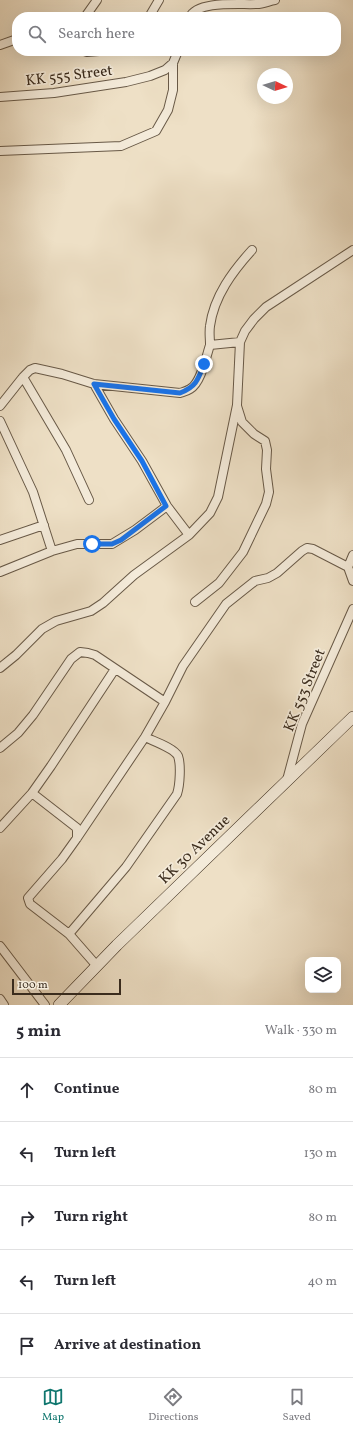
<!DOCTYPE html>
<meta charset="utf-8">
<style>
:root{--surface:#fff;--page:#f2f2f3;--text:#2b2b33;--muted:#7c7c81;--line:#e1e1e2;--accent:#0f766e}
body{margin:0;font-family:Vollkorn,serif;background:var(--page);color:var(--text)}
.controls{position:absolute;right:12px;bottom:12px;display:grid;overflow:hidden;border-radius:8px;box-shadow:0 4px 16px #0002}
.controls button{width:36px;height:36px;display:grid;place-items:center;padding:0;border:0;border-bottom:1px solid var(--line);background:var(--surface);color:var(--text);font:20px sans-serif}
.compass{position:absolute;left:257px;top:68px;width:36px;height:36px;border-radius:50%;background:var(--surface);box-shadow:0 4px 16px #0002;rotate:94deg}
.scale{position:absolute;left:12px;bottom:10px;width:109px;box-sizing:border-box;padding-left:4px;border:2px solid #3b2c1d;border-top:0;font-size:11px;line-height:14px;white-space:nowrap;color:#3b2c1d;-webkit-text-stroke:3px #f4ebda;paint-order:stroke}
.stop{position:absolute;width:12px;height:12px;margin:-9px;border:3px solid #1a73e8;border-radius:50%;background:#fff}
.stop.end{background:#1a73e8;border-color:#fff;box-shadow:0 1px 4px #0008}
.list{margin:0;padding:0;list-style:none}
h2{display:flex;justify-content:space-between;align-items:center;height:52px;margin:0;padding:0 16px;font-size:17px}
h2 small{font-size:13px;font-weight:400;color:var(--muted)}
.list li{display:grid;grid-template-columns:26px 1fr auto;gap:12px;align-items:center;box-sizing:border-box;height:64px;padding:0 16px;border-top:1px solid var(--line)}
.list b{display:block;font-size:15px;white-space:nowrap}
.list em{font-size:13px;font-style:normal;color:var(--muted)}
.icon{flex:none;width:22px;height:22px;fill:none;stroke:currentColor;stroke-width:2;stroke-linecap:round;stroke-linejoin:round}
.map{position:relative;flex:none;width:353px;height:1005px;overflow:hidden}
.search{position:absolute;background:var(--surface);box-shadow:0 4px 16px #0002;left:12px;right:12px;top:12px;height:44px;display:flex;align-items:center;gap:10px;box-sizing:border-box;padding:0 14px;border-radius:16px;color:var(--muted);font-size:15px}
.sheet{height:372px;background:var(--surface)}
nav{display:flex;justify-content:space-around;align-items:center;box-sizing:border-box;height:56px;border-top:1px solid var(--line);background:var(--surface);font-size:11px;color:var(--muted)}
nav a{display:grid;justify-items:center;gap:2px}
nav .on{color:var(--accent)}
.map>svg:first-child{display:block}
.lines{fill:none;stroke-linecap:round;stroke-linejoin:round}
.minor-casing{stroke:#685947;stroke-width:10}
.secondary-casing{stroke:#3b2c1d;stroke-width:12}
.minor{stroke:#f4ebda;stroke-width:8}
.secondary{stroke:#f4ebda;stroke-width:11}
.route{stroke:#1a73e8;stroke-width:5}
.labels{text-anchor:middle;stroke-width:3.5;stroke-linejoin:round;paint-order:stroke}
.street-label{font-size:15px;fill:#3b2c1d;stroke:#f4ebda}
</style>
<div class="map">
<svg width="353" height="1005" viewBox="0 0 353 1005">
<rect width="100%" height="100%" fill="#eee0c6"/>
<filter id="stains"><feTurbulence type="fractalNoise" baseFrequency=".005" numOctaves="4"/><feColorMatrix values="0 0 0 0 .2 0 0 0 0 .09 0 0 0 0 .02 0 0 0 .5 -.17"/></filter>
<radialGradient id="worn" r=".72"><stop offset=".6" stop-color="#630" stop-opacity="0"/><stop offset="1" stop-color="#630" stop-opacity=".3"/></radialGradient>
<g class="lines">
<!-- minor casing -->
<g class="minor-casing">
<path id="minor" d="M85,17L97,0
M149,17L159,0
M190,17C197,0 242,5 257,4C263,4 269,1 275,0
M0,45L17,39
M84,51L87,52L99,51
M0,97L54,93L126,82L150,76L165,70L173,63L178,51
M0,151L121,146L156,131L168,110L173,90V63
M210,345C210,338 209,332 210,326C214,296 233,271 252,250
M23,377L66,450L89,500
M94,384L114,419L142,461L167,506L189,535
M0,406L23,377L30,370L35,368L62,374L94,384L180,393C183,392 187,391 190,389C201,383 206,357 210,345L240,342
M0,421L33,492L52,551
M0,540L44,525
M353,555L348,567L353,581
M0,572L52,551L77,544H112L135,530L167,506
M195,602L219,583L243,552L266,504L269,492L266,469L267,450L265,441L254,434L242,422L237,406
M0,668L16,655L42,629L56,621L91,611L103,603L134,575L189,535L210,513L218,497L237,405L240,342L245,331L254,319L266,307L353,250
M0,748L18,733L33,715L71,659L80,652L88,653L95,655L165,702
M287,780L302,724L353,609
M32,793L77,828V838
M0,828L32,793L51,766L115,669
M69,934L126,867L177,794C180,785 181,764 178,756C174,748 153,741 145,737
M0,946L45,1005
M97,966L69,934L30,904L28,898L62,859L77,838L145,737L165,702L183,666L226,604L255,581L268,578L277,573L302,551L307,548L313,549L348,567
M0,999L4,1005"/>
</g>
<!-- secondary casing -->
<g class="secondary-casing">
<path id="secondary" d="M59,1005L117,945L353,717"/>
</g>
<!-- minor -->
<use href="#minor" class="minor"/>
<!-- secondary -->
<use href="#secondary" class="secondary"/>
</g>
<g class="lines">
<!-- route -->
<path class="route" d="M92,544H112L121,540L166,506L142,461L114,419L94,384L180,393C196,387 198,380 204,364"/>
</g>
<g class="labels">
<!-- street labels -->
<g class="street-label">
<text transform="translate(69 75) rotate(-7)" y="5">KK 555 Street</text>
<text transform="translate(304 690) rotate(-68)" y="5">KK 553 Street</text>
<text transform="translate(194 849) rotate(-44)" y="5">KK 30 Avenue</text>
</g>
</g>
<rect width="100%" height="100%" filter="url(#stains)"/>
<rect width="100%" height="100%" fill="url(#worn)"/>
</svg>
<div class="controls">
<button><svg class="icon" aria-label="layers" viewBox="0 0 24 24"><path d="M12 4l9 5-9 5-9-5zM3 14l9 5 9-5"/></svg></button>
</div>
<svg class="compass" viewBox="-18 -18 36 36"><path d="M0-13l5 13h-10z" fill="#e53935"/><path d="M0 13l5-13h-10z" fill="#7c7c81"/></svg>
<div class="scale">100 m</div>
<div class="stop" style="left:92px;top:544px"></div>
<div class="stop end" style="left:204px;top:364px"></div>
<div class="search"><svg class="icon" aria-label="search" viewBox="0 0 24 24"><circle cx="10" cy="10" r="6"/><path d="M15 15l6 6"/></svg>Search here</div>
</div>
<section class="sheet">
<h2>5 min<small>Walk · 330 m</small></h2>
<ul class="list">
<li><svg class="icon" aria-label="ahead" viewBox="0 0 24 24"><path d="M12 20V5M6 11l6-6 6 6"/></svg><div><b>Continue</b></div><em>80 m</em></li>
<li><svg class="icon" aria-label="left" viewBox="0 0 24 24"><path d="M17 20v-9H6M10 6l-5 5 5 5"/></svg><div><b>Turn left</b></div><em>130 m</em></li>
<li><svg class="icon" aria-label="right" viewBox="0 0 24 24"><path d="M7 20v-9h11M14 6l5 5-5 5"/></svg><div><b>Turn right</b></div><em>80 m</em></li>
<li><svg class="icon" aria-label="left" viewBox="0 0 24 24"><path d="M17 20v-9H6M10 6l-5 5 5 5"/></svg><div><b>Turn left</b></div><em>40 m</em></li>
<li><svg class="icon" aria-label="arrive" viewBox="0 0 24 24"><path d="M6 21V4h12l-3 4 3 4H6"/></svg><div><b>Arrive at destination</b></div></li>
</ul>
</section>
<nav>
<a class="on"><svg class="icon" aria-label="map" viewBox="0 0 24 24"><path d="M3 6l6-2 6 2 6-2v14l-6 2-6-2-6 2zM9 4v14M15 6v14"/></svg>Map</a>
<a><svg class="icon" aria-label="directions" viewBox="0 0 24 24"><path d="M12 3l9 9-9 9-9-9zM9 14v-3h6M13 9l2 2-2 2"/></svg>Directions</a>
<a><svg class="icon" aria-label="saved" viewBox="0 0 24 24"><path d="M7 4h10v16l-5-4-5 4z"/></svg>Saved</a>
</nav>
